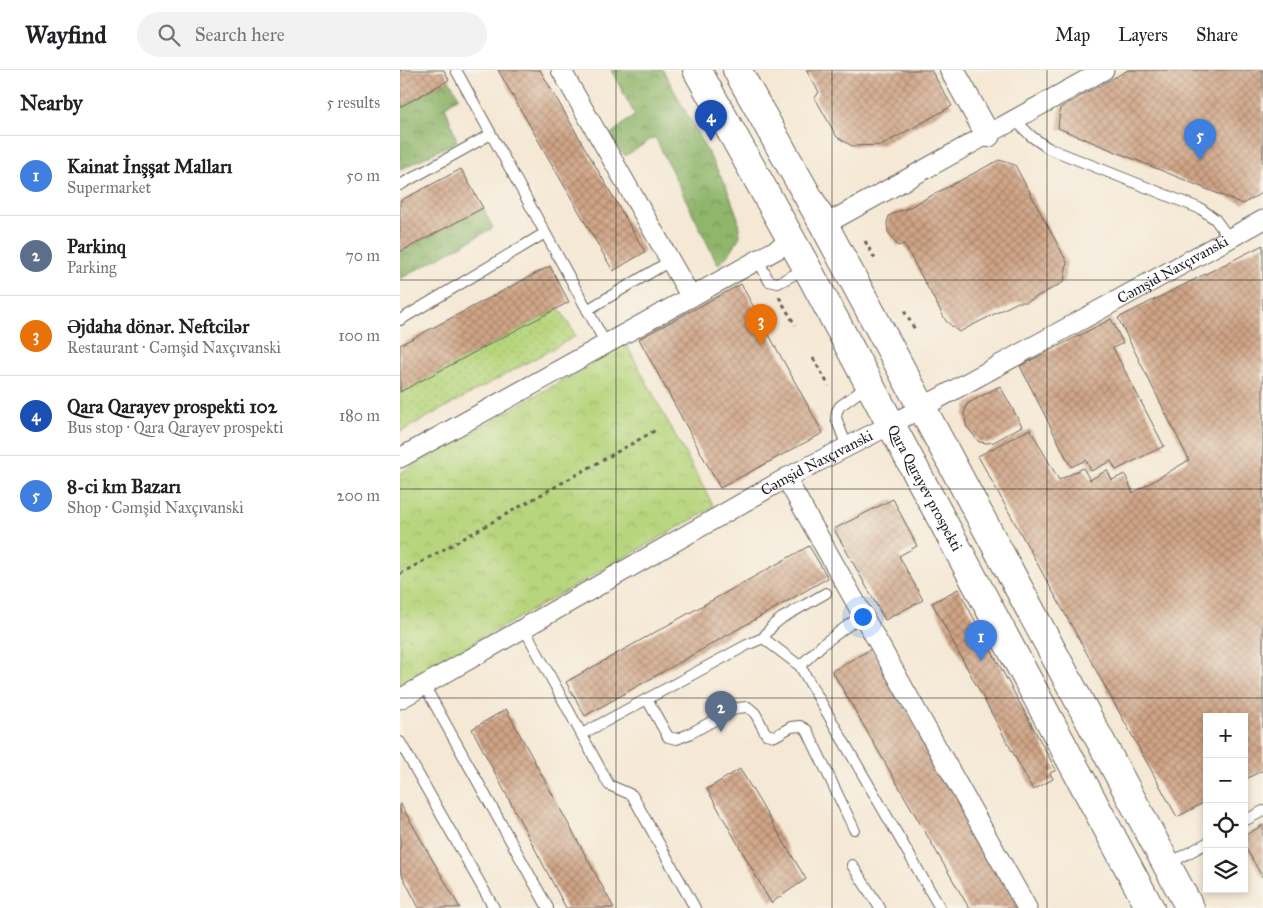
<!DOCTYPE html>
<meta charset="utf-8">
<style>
:root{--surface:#fff;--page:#f2f2f2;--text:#202124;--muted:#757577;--line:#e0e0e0;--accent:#1a73e8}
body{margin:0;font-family:"IM FELL Great Primer",serif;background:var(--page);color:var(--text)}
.controls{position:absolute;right:15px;bottom:15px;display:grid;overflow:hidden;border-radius:0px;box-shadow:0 2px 8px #0003}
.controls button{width:45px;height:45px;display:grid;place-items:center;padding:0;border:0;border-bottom:1px solid var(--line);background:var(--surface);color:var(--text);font:25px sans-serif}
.you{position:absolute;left:462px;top:546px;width:18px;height:18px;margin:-12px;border:4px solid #fff;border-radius:50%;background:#1a73e8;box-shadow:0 0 0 8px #1a73e833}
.badge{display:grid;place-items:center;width:32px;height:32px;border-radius:50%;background:var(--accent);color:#fff;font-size:16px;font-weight:700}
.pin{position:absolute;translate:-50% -41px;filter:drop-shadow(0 1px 2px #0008)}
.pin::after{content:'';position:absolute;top:26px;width:18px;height:15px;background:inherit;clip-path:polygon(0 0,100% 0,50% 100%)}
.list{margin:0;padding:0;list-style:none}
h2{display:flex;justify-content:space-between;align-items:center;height:65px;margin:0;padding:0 20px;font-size:21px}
h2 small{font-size:16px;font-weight:400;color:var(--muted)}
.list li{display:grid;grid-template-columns:32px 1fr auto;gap:15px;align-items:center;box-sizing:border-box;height:80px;padding:0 20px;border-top:1px solid var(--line)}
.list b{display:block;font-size:19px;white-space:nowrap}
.list p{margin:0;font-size:16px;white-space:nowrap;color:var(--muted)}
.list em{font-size:16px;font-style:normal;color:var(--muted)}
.icon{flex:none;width:28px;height:28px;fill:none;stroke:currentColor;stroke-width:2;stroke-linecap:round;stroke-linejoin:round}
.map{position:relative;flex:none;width:863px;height:838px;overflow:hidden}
header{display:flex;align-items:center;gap:30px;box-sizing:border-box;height:70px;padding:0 25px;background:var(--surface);border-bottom:1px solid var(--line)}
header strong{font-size:24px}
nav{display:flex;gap:28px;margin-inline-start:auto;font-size:18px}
.search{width:350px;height:45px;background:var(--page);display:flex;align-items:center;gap:12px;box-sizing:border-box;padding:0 18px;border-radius:28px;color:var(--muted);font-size:19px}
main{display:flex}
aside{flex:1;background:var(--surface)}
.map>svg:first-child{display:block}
.grass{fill:url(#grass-dots);stroke:#69784c}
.forest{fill:url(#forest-crowns);stroke:#566944}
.park{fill:url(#park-crowns);stroke:#69784c}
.building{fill:url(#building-cross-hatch)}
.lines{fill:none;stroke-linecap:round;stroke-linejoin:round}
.service-casing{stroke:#68635c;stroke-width:12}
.minor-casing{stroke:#68635c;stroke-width:21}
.tertiary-casing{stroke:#68635c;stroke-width:26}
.primary-casing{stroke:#68635c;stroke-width:30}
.path{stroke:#68635c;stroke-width:3;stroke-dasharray:4 4;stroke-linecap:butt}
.service{stroke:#fff;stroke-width:10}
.minor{stroke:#fff;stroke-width:19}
.tertiary{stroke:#fff;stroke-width:24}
.primary{stroke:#fff;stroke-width:28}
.grid{fill:none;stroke:#1c1c1c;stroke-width:1;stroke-opacity:0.55}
.labels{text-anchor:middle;stroke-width:4;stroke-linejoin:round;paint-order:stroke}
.street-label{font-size:15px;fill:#1c1c1c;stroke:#f7f3e8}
</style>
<header>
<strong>Wayfind</strong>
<div class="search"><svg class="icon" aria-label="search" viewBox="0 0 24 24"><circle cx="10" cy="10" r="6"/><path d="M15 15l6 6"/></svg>Search here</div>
<nav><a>Map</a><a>Layers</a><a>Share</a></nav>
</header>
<main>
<aside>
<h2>Nearby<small>5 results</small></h2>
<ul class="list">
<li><span class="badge" style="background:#3f7fe0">1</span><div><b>Kainat İnşşat Malları</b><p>Supermarket</p></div><em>50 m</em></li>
<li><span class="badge" style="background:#5c6f8a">2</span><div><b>Parkinq</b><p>Parking</p></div><em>70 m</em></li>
<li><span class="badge" style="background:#e8710a">3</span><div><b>Əjdaha dönər. Neftcilər</b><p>Restaurant · Cəmşid Naxçıvanski</p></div><em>100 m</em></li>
<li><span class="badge" style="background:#1a4fb4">4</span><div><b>Qara Qarayev prospekti 102</b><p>Bus stop · Qara Qarayev prospekti</p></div><em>180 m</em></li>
<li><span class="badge" style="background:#3f7fe0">5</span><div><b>8-ci km Bazarı</b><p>Shop · Cəmşid Naxçıvanski</p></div><em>200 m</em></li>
</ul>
</aside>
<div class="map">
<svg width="863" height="838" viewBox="0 0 863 838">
<defs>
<pattern id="grass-dots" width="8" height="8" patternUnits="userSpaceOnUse" patternTransform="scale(1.25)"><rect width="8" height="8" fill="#b6d57c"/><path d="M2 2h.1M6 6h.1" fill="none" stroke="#9cb66b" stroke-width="1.8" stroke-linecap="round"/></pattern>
<pattern id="forest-crowns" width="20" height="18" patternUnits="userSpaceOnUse" patternTransform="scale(1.25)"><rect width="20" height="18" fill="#90b66c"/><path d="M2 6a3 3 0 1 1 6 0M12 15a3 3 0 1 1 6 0" fill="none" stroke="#759358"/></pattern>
<pattern id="park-crowns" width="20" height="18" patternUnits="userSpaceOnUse" patternTransform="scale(1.25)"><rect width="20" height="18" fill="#b6d57c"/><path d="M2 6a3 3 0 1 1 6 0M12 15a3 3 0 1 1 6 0" fill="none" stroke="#9cb66b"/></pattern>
<pattern id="building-cross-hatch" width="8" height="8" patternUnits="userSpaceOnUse" patternTransform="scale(1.25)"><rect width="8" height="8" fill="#d0a486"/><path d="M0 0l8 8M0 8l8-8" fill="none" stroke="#a8856d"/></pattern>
</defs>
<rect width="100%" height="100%" fill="#f7f3e8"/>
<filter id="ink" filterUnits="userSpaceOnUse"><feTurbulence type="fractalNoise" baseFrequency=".02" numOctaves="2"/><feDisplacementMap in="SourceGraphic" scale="10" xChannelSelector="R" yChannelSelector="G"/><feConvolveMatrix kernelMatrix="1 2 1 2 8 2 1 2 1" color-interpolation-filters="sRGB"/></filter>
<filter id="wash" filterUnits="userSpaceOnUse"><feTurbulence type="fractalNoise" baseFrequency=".0096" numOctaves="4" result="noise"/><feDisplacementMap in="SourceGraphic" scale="20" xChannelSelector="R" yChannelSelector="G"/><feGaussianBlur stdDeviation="1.12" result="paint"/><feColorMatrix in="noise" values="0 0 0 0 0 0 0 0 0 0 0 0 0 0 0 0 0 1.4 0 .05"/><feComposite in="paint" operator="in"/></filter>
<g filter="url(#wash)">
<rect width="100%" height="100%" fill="#f5e8d4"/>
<!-- grass -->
<path class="grass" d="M159,238L176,266L0,362V322Z"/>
<!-- forest -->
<path class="forest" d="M211,0H263L326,116L338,148L340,166L330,183L318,195L255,67L225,86L208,66L235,45Z
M49,10L59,27L45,36L57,71L0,100V37Z
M83,138L93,158L0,209V182Z"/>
<!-- park -->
<path class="park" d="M226,274L314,437L0,615V403Z"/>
<g id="blocks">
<!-- building -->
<path class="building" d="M0,0H44L49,10L0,37Z
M98,0H140L245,182L213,201Z
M406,0H531L552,36L482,75L452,76L437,67L415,28L419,22Z
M728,0H863V122L843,134L658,58L660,38Z
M599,90L615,95L667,192L664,212L627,232H618L559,262L546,251L504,174L498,176L488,162L487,153L489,146L496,142L506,139Z
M61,99L83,138L0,182V131Z
M863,175V700L844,710V647H807V731L777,747L578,386L630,359L659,410L683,398L690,410L707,400L712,410L725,404L733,423L789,390L718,248Z
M150,196L169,232L0,322V275Z
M341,214L423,363L320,418L239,269Z
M711,249L723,273L713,278L764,376L716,400L711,391L691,401L686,390L671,397L620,296Z
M600,316L622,356L594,372L587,373L579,372L567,357L564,345L567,334Z
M493,429L517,476L499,486L523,530L485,550L434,459Z
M409,476L428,508L185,646L166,612Z
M558,519L656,700L650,703L653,709L633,720L532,533Z
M471,579L621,838H569L432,601Z
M106,639L214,838H166L72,659Z
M340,699L406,809L371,833L307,719Z
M0,733L60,838H19L0,801Z
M863,755V808L844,775V766Z"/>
</g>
</g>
<g filter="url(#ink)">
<use href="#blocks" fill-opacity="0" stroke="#68635c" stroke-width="1"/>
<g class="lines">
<!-- service casing -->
<g class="service-casing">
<path id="service" d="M56,0L206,274
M615,50L631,66L648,78L801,139L815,149L829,168
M0,115L91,64
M358,190L369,211L378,213L405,199
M187,240L270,191
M0,250L145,163
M447,377L436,348L437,341L440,336L469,315
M124,558L209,715L232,725L295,838
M363,568L373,555L382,548L426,523
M400,596L423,574L462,545
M24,615L148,838
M247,629L268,667L277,669L289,664L337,638L348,637L355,643L366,664L375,666L391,657L400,656L407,660L454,759
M182,664L347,575L363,568L400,596L540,838
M0,672L94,838
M844,751L863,741
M768,794L807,773
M452,795L480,838"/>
</g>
<!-- minor casing -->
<g class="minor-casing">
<g id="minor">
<path d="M161,0L291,227"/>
<path d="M424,155L704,0"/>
<path d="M0,388L392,171"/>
<path d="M386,408C466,552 547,695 627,838"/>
<path id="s1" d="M0,629L386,408L492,354L863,150"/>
</g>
</g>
<!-- tertiary casing -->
<g class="tertiary-casing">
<path id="tertiary" d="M552,0L588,65"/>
</g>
<!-- primary casing -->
<g class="primary-casing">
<g id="primary">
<path id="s2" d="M297,0L407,198L750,838"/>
<path d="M337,0L424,155L790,838"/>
</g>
</g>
<!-- path -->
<path class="path" d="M465,171L475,189
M379,227L395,255
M504,241L516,261
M413,288L429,316
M0,504L256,360"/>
<!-- service -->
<use href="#service" class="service"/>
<!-- minor -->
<use href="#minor" class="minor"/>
<!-- tertiary -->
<use href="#tertiary" class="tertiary"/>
<!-- primary -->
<use href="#primary" class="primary"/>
</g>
</g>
<!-- grid -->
<path class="grid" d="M216,0V838M432,0V838M647,0V838M0,210H863M0,419H863M0,628H863"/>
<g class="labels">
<!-- street labels -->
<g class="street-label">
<text dy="5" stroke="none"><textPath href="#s1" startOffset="884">Cəmşid Naxçıvanski</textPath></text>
<text dy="5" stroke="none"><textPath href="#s1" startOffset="479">Cəmşid Naxçıvanski</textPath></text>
<text dy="5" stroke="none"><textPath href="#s2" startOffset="476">Qara Qarayev prospekti</textPath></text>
</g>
</g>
</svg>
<div class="controls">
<button>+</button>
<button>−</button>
<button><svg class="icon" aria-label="locate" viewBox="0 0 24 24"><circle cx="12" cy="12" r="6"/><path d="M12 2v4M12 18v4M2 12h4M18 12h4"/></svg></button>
<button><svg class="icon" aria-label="layers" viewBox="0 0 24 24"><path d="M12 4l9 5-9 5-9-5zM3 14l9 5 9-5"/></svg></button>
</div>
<div class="you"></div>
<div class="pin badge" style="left:581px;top:591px;background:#3f7fe0">1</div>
<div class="pin badge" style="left:321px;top:662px;background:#5c6f8a">2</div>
<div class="pin badge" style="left:361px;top:275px;background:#e8710a">3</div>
<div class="pin badge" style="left:311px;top:71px;background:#1a4fb4">4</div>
<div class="pin badge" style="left:800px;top:90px;background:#3f7fe0">5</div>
</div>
</main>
